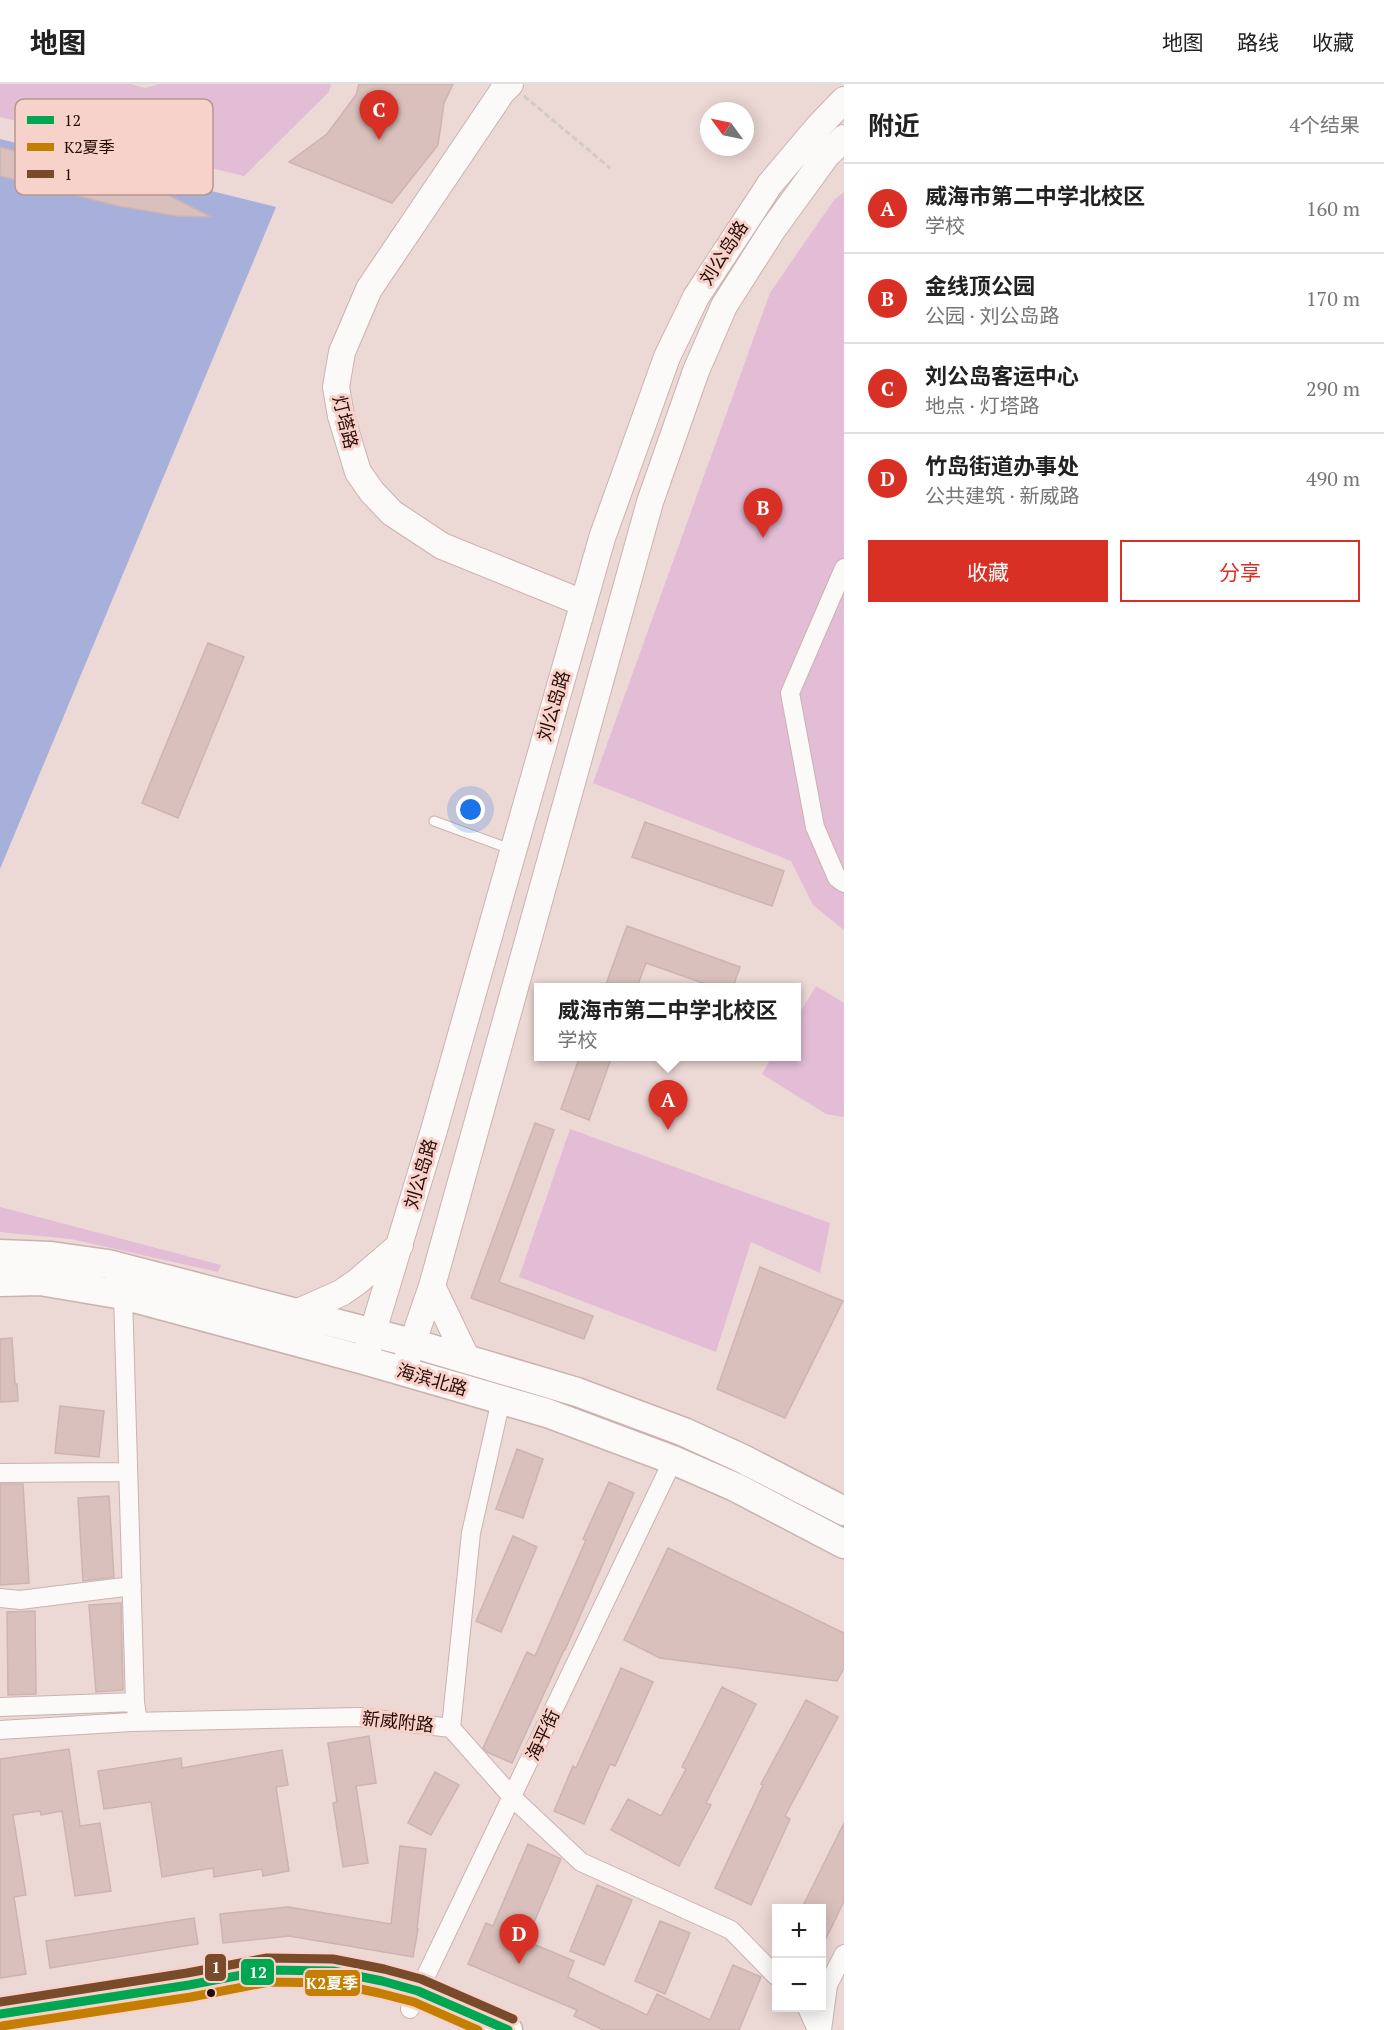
<!DOCTYPE html>
<html lang="zh">
<meta charset="utf-8">
<style>
:root{--surface:#fff;--page:#f2f2f2;--text:#222;--muted:#767676;--line:#e0e0e0;--accent:#d93025}
body{margin:0;font-family:"PT Serif","Noto Sans SC",serif;background:var(--page);color:var(--text)}
.controls{position:absolute;right:18px;bottom:18px;display:grid;overflow:hidden;border-radius:0px;box-shadow:0 3px 15px #0003}
.controls button{width:54px;height:54px;display:grid;place-items:center;padding:0;border:0;border-bottom:2px solid var(--line);background:var(--surface);color:var(--text);font:30px sans-serif}
.compass{position:absolute;left:700px;top:18px;width:54px;height:54px;border-radius:50%;background:var(--surface);box-shadow:0 3px 15px #0003;rotate:303deg}
.you{position:absolute;left:471px;top:726px;width:21px;height:21px;margin:-15px;border:4px solid #fff;border-radius:50%;background:#1a73e8;box-shadow:0 0 0 9px #1a73e833}
.badge{display:grid;place-items:center;width:39px;height:39px;border-radius:50%;background:var(--accent);color:#fff;font-size:20px;font-weight:700}
.pin{position:absolute;translate:-50% -50px;filter:drop-shadow(0 2px 3px #0008)}
.pin::after{content:'';position:absolute;top:32px;width:21px;height:18px;background:inherit;clip-path:polygon(0 0,100% 0,50% 100%)}
.popup{position:absolute;left:534px;top:899px;width:267px;height:78px;box-sizing:border-box;display:grid;place-content:center;border-radius:0px;background:var(--surface);filter:drop-shadow(0 2px 4px #0005);font-size:20px;white-space:nowrap;color:var(--muted)}
.popup b{font-size:22px;color:var(--text)}
.popup::after{content:'';position:absolute;left:50%;top:100%;margin-left:-12px;border:12px solid transparent;border-top-color:var(--surface)}
.list{margin:0;padding:0;list-style:none}
h2{display:flex;justify-content:space-between;align-items:center;height:78px;margin:0;padding:0 24px;font-size:26px}
h2 small{font-size:20px;font-weight:400;color:var(--muted)}
.list li{display:grid;grid-template-columns:39px 1fr auto;gap:18px;align-items:center;box-sizing:border-box;height:90px;padding:0 24px;border-top:2px solid var(--line)}
.list b{display:block;font-size:22px;white-space:nowrap}
.list p{margin:0;font-size:20px;white-space:nowrap;color:var(--muted)}
.list em{font-size:20px;font-style:normal;color:var(--muted)}
.actions{display:flex;gap:12px;padding:18px 24px}
.actions a{flex:1;padding:14px 0;border:2px solid var(--accent);border-radius:0px;text-align:center;font-size:21px;color:var(--accent)}
.actions .main{background:var(--accent);color:#fff}
.map{position:relative;flex:none;width:844px;height:1946px;overflow:hidden}
header{display:flex;align-items:center;gap:36px;box-sizing:border-box;height:84px;padding:0 30px;background:var(--surface);border-bottom:2px solid var(--line)}
header strong{font-size:28px}
nav{display:flex;gap:33px;margin-inline-start:auto;font-size:21px}
main{display:flex}
aside{flex:1;background:var(--surface)}
.map>svg:first-child{display:block}
.green{fill:#e3bcd5}
.water{fill:#a7afdb}
.building{fill:#dac0bc;stroke:#cdb4b0;stroke-width:1.5}
.lines{fill:none;stroke-linecap:round;stroke-linejoin:round}
.lane-casing{stroke:#cbb2ae;stroke-width:11}
.street-casing{stroke:#cbb2ae;stroke-width:20}
.secondary-casing{stroke:#cbb2ae;stroke-width:28}
.primary-casing{stroke:#cbb2ae;stroke-width:31}
.path{stroke:#d2cac9;stroke-width:3;stroke-dasharray:6 3;stroke-linecap:butt}
.lane{stroke:#fcf9f9;stroke-width:9}
.street{stroke:#fcf9f9;stroke-width:18}
.secondary{stroke:#fcf9f9;stroke-width:26}
.primary{stroke:#fcf9f9;stroke-width:28}
.bus-1-casing{stroke:#f6d2cb;stroke-width:14}
.bus-2-casing{stroke:#f6d2cb;stroke-width:14}
.bus-3-casing{stroke:#f6d2cb;stroke-width:14}
.bus-1{stroke:#00a651;stroke-width:9}
.bus-2{stroke:#c47f02;stroke-width:9}
.bus-3{stroke:#7a4b2a;stroke-width:9}
.bus-dot{fill:#290b06;stroke:#f6d2cb;stroke-width:2}
.labels{text-anchor:middle;stroke-width:6;stroke-linejoin:round;paint-order:stroke}
.street-label{font-size:18px;fill:#290b06;stroke:#f6d2cb}
.key{fill:#f6d2cb;stroke:#b89690;stroke-width:1.5}
.key-label{font-size:16px;fill:#290b06}
.line-badge{stroke:#f6d2cb;stroke-width:2}
.badge-label{font-size:16px;text-anchor:middle;font-weight:bold;fill:#fff}
</style>
<header>
<strong>地图</strong>
<nav><a>地图</a><a>路线</a><a>收藏</a></nav>
</header>
<main>
<div class="map">
<svg width="844" height="1946" viewBox="0 0 844 1946">
<rect width="100%" height="100%" fill="#ecd8d5"/>
<!-- green -->
<path class="green" d="M0,0H131L145,4L159,0H331L329,8L244,92L0,33Z
M844,108V846L813,821L791,777L593,699L770,209L834,116Z
M816,902L844,919V1033L826,1030L762,990L772,973L797,972V933Z
M570,1045L830,1139L820,1189L751,1158L716,1268L519,1193Z
M0,1123L221,1181L218,1188L71,1155L0,1148Z"/>
<!-- water -->
<path class="water" d="M0,55L276,123L0,785Z"/>
<!-- building -->
<path class="building" d="M359,0H453L444,19L438,61L392,119L289,78L327,50L356,11Z
M0,63L128,97L170,112L211,133L177,132L118,122L0,92Z
M208,559L244,573L178,734L142,719Z
M645,738L784,787L772,822L632,773Z
M627,842L740,883L733,903H714L646,879L637,903H605Z
M580,972H612L589,1036L561,1025Z
M535,1039L554,1046L499,1198L593,1232L584,1255L471,1214Z
M760,1183L843,1217L785,1334L717,1305Z
M12,1254L15,1300H17L18,1317L0,1318V1255Z
M60,1322L104,1327L99,1373L55,1369Z
M517,1365L543,1375L523,1434L496,1425Z
M609,1398L634,1409L565,1566H564L512,1679L487,1668L483,1664L527,1568L535,1572L586,1456L583,1455Z
M0,1400H23L29,1499L0,1501Z
M109,1412L114,1493L83,1497L78,1414Z
M513,1452L537,1463L501,1548L476,1537Z
M668,1464L844,1549V1584L837,1597L660,1574L624,1556Z
M121,1519L123,1606L96,1608L89,1521Z
M35,1527L36,1610L8,1611L7,1528Z
M621,1584L653,1598L615,1682L610,1680L584,1740L554,1727L573,1682L576,1684Z
M722,1603L756,1620L706,1719L711,1721L679,1782L611,1746L628,1715L661,1732L686,1685L682,1683Z
M806,1616L838,1633L785,1732L790,1735L751,1821L715,1804L763,1701L761,1700Z
M369,1652L376,1699L356,1702L368,1779L343,1783L333,1719L337,1718L328,1659Z
M69,1665L80,1742L100,1739L111,1807L75,1812L62,1727L41,1731L40,1727L13,1731L26,1811L14,1813L26,1890L0,1894V1675Z
M282,1666L288,1701L276,1703L289,1787L263,1792L262,1785L214,1793L213,1784L162,1793L151,1718L104,1725L98,1687L181,1674L182,1684Z
M435,1688L459,1701L431,1751L408,1739Z
M844,1739V1817L822,1863V1824H802Z
M528,1760L561,1775L526,1857L574,1877L568,1893L647,1931L657,1910L710,1936L733,1881L761,1893L739,1946H603L574,1932L577,1926L468,1880L486,1839L493,1842Z
M400,1762L426,1765L417,1845H418L413,1873L289,1852L223,1859L220,1830L288,1823L391,1840Z
M597,1801L632,1816L604,1881L570,1867Z
M194,1834L198,1860L50,1884L46,1857Z
M660,1837L690,1849L665,1910L635,1897Z"/>
<g class="lines">
<!-- lane casing -->
<g class="lane-casing">
<path id="lane" d="M434,737L513,766"/>
</g>
<!-- street casing -->
<g class="street-casing">
<path id="street" d="M844,484L790,609L815,743L837,794L844,799
M123,1211L135,1618L138,1638
M0,1389L127,1388
M0,1514L20,1516L132,1502
M0,1623L135,1618
M451,1644L471,1449L501,1316
M0,1646L131,1638L359,1633L451,1644L513,1714L581,1778L731,1846L776,1892
M807,1924L817,1946
M410,1925L673,1376
M822,1946L828,1901L844,1870"/>
</g>
<!-- secondary casing -->
<g class="secondary-casing">
<path id="secondary" d="M510,0L502,8L369,205L342,268L336,303L341,332L358,388L372,408L392,429L442,462L583,519
M432,1202L467,1275
M296,1229L341,1209L357,1198L400,1161
M367,1267L434,1046L602,454L667,273L696,213L770,100L819,42L844,16
M403,1287L432,1202L650,418L696,287L724,222L773,145L826,72L844,54"/>
</g>
<!-- primary casing -->
<g class="primary-casing">
<path id="primary" d="M0,1170L51,1172L108,1180L412,1259L577,1308L684,1348L741,1374L844,1427
M0,1198L40,1197L123,1211L364,1276L547,1329L673,1376L735,1403L844,1460
M0,1930L189,1901L268,1886L333,1887L382,1897L418,1907L508,1946"/>
</g>
<!-- path -->
<path class="path" d="M524,12L610,84"/>
<!-- lane -->
<use href="#lane" class="lane"/>
<!-- street -->
<use href="#street" class="street"/>
<!-- secondary -->
<use href="#secondary" class="secondary"/>
<!-- primary -->
<use href="#primary" class="primary"/>
<!-- bus-1 casing -->
<g class="bus-1-casing">
<path id="bus-1" d="M0,1930L189,1901L268,1886L333,1887L382,1897L418,1907L508,1946"/>
</g>
<!-- bus-2 casing -->
<g class="bus-2-casing">
<path id="bus-2" d="M2,1942L191,1913L269,1898L332,1899L379,1909L414,1918L478,1946"/>
</g>
<!-- bus-3 casing -->
<g class="bus-3-casing">
<path id="bus-3" d="M0,1918L187,1889L267,1874L333,1875L384,1885L421,1895L513,1935"/>
</g>
<!-- bus-1 -->
<use href="#bus-1" class="bus-1"/>
<!-- bus-2 -->
<use href="#bus-2" class="bus-2"/>
<!-- bus-3 -->
<use href="#bus-3" class="bus-3"/>
</g>
<!-- markers -->
<circle class="bus-dot" cx="211" cy="1909" r="5"/>
<g class="labels">
<!-- street labels -->
<g class="street-label">
<text transform="translate(724 169) rotate(-57)" y="6">刘公岛路</text>
<text transform="translate(345 338) rotate(76)" y="6">灯塔路</text>
<text transform="translate(554 622) rotate(-74)" y="6">刘公岛路</text>
<text transform="translate(421 1090) rotate(-74)" y="6">刘公岛路</text>
<text transform="translate(432 1296) rotate(16)" y="6">海滨北路</text>
<text transform="translate(398 1638) rotate(6)" y="6">新威附路</text>
<text transform="translate(543 1651) rotate(-65)" y="6">海平街</text>
</g>
</g>
<!-- legend -->
<rect x="15" y="15" width="198" height="96" rx="9" class="key"/>
<rect x="27" y="32" width="27" height="8" fill="#00a651"/>
<rect x="27" y="59" width="27" height="8" fill="#c47f02"/>
<rect x="27" y="86" width="27" height="8" fill="#7a4b2a"/>
<g class="key-label">
<text x="64" y="42">12</text>
<text x="64" y="69">K2夏季</text>
<text x="64" y="96">1</text>
</g>
<g class="line-badge">
<rect x="204" y="1869" width="23" height="29" rx="6" fill="#7a4b2a"/>
<rect x="240" y="1874" width="35" height="28" rx="6" fill="#00a651"/>
<rect x="304" y="1885" width="57" height="28" rx="6" fill="#c47f02"/>
</g>
<g class="badge-label">
<text x="216" y="1889">1</text>
<text x="258" y="1894">12</text>
<text x="332" y="1905">K2夏季</text>
</g>
</svg>
<div class="controls">
<button>+</button>
<button>−</button>
</div>
<svg class="compass" viewBox="-18 -18 36 36"><path d="M0-13l5 13h-10z" fill="#e53935"/><path d="M0 13l5-13h-10z" fill="#767676"/></svg>
<div class="you"></div>
<div class="pin badge" style="left:668px;top:1046px">A</div>
<div class="popup"><b>威海市第二中学北校区</b>学校</div>
<div class="pin badge" style="left:763px;top:454px">B</div>
<div class="pin badge" style="left:379px;top:56px">C</div>
<div class="pin badge" style="left:519px;top:1880px">D</div>
</div>
<aside>
<h2>附近<small>4个结果</small></h2>
<ul class="list">
<li><span class="badge">A</span><div><b>威海市第二中学北校区</b><p>学校</p></div><em>160 m</em></li>
<li><span class="badge">B</span><div><b>金线顶公园</b><p>公园 · 刘公岛路</p></div><em>170 m</em></li>
<li><span class="badge">C</span><div><b>刘公岛客运中心</b><p>地点 · 灯塔路</p></div><em>290 m</em></li>
<li><span class="badge">D</span><div><b>竹岛街道办事处</b><p>公共建筑 · 新威路</p></div><em>490 m</em></li>
</ul>
<div class="actions"><a class="main">收藏</a><a>分享</a></div>
</aside>
</main>
